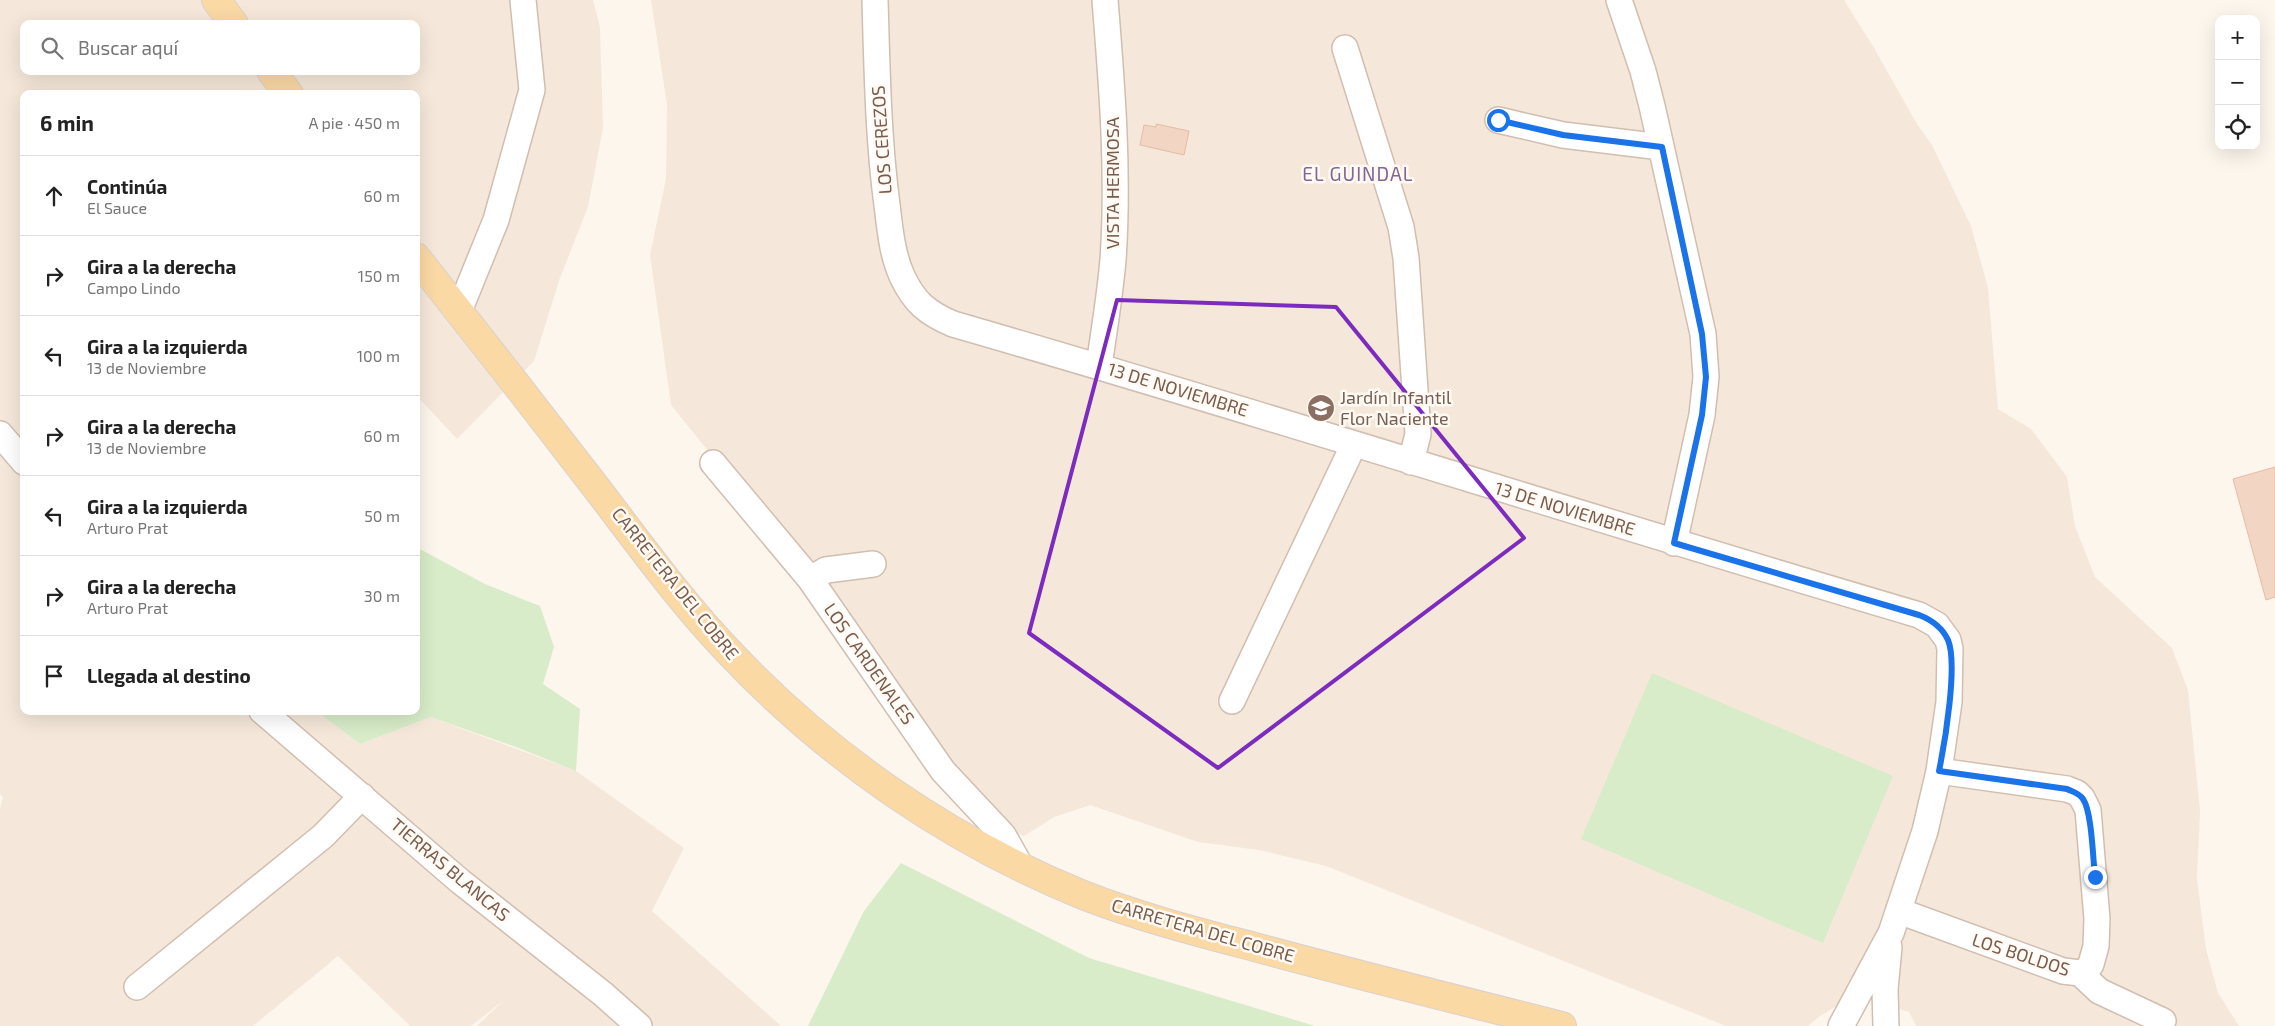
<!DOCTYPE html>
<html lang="es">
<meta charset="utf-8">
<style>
:root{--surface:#fff;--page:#f2f2f2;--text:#222;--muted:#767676;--line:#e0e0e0}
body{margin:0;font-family:"Exo 2",sans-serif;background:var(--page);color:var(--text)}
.controls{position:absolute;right:15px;top:15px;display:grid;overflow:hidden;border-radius:10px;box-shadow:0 5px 20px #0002}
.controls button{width:45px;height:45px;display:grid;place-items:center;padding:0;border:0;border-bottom:1px solid var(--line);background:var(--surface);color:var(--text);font:25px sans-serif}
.stop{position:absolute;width:15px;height:15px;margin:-11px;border:4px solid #1a73e8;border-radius:50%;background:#fff}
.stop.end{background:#1a73e8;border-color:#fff;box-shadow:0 1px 5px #0008}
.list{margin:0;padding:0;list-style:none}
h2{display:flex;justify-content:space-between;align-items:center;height:65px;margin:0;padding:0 20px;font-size:21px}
h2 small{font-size:16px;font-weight:400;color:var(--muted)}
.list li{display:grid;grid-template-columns:32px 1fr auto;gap:15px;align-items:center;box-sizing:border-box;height:80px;padding:0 20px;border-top:1px solid var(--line)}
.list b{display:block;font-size:19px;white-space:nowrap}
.list p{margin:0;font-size:16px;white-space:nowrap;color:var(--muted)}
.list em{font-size:16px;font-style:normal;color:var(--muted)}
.icon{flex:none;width:28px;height:28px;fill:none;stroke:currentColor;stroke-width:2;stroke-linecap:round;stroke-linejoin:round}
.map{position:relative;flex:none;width:2275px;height:1026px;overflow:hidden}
.search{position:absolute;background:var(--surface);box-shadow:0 5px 20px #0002;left:20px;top:20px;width:400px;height:55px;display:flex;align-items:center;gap:12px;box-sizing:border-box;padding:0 18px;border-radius:10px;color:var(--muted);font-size:19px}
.panel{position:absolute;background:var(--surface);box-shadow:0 5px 20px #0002;left:20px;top:90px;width:400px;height:625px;border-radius:10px}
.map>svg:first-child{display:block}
.residential{fill:#f5e8da;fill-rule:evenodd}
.green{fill:#d8ecc9}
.building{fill:#f3d5c3;stroke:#e6bba3}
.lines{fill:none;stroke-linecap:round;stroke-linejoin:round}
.minor-casing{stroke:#d1beb0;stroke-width:28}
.major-casing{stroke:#dad1cd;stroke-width:30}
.minor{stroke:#fff;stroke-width:25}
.major{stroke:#fbd9a5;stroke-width:28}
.route{stroke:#1a73e8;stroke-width:6}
.marked{fill:none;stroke:#7b2cbf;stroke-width:4;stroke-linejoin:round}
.labels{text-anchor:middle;stroke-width:5;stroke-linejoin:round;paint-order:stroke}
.street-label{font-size:18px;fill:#7a5c4d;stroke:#fffaf3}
.education-label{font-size:18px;fill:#785e54;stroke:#fffaf3;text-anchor:start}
.neighbourhood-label{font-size:19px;letter-spacing:1px;fill:#846695;stroke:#fffaf3}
</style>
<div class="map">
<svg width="2275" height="1026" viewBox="0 0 2275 1026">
<rect width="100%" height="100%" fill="#fdf6ec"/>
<!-- residential -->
<path class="residential" d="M0,0H593L600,27L603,128L588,207L560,278L534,361L457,439L416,395V94H24V711H316L360,744L431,717L576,771L684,848L652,911L781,1026H477L503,1001L471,1026H410L338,956L253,1026H0V809L3,797L0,794ZM24,24H416V71H24Z
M651,0H1844L1874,48L1917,124L1932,145L1971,226L1988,288L1998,409L2031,429L2067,477L2075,526L2095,577L2172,648L2188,690L2200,811L2197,879L2206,949L2218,993L2239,1026H1916L1909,1012L1855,995L1820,1016L1808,1026H1726L1326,866L1259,850L1198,842L1090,805L1054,817L1024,836L990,821L808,574L671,405L650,255L666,179L667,105Z"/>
<!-- green -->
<path class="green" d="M416,547L485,584L540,606L554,647L543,684L580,709L576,771L516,747L431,717L360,744L316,711H416Z
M1652,673L1893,776L1823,943L1581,839Z
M901,863L1089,958L1315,1026H808L864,911Z"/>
<!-- building -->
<path class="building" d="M1156,124L1189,131L1184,155L1140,145L1144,125L1156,127Z
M2275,467V597L2266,600L2233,479Z"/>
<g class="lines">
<!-- minor casing -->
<g class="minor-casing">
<path id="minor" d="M875,0C877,68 878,138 887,205C890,229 892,254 902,276C914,302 927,313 953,324C1276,417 1596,520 1919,615L1937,625L1948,640L1950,649L1949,702L1939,771L1925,831L1891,933L1841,1026
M1619,0L1643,71L1652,106L1703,334L1706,377L1702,415L1674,543
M1345,48L1401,227L1406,258L1418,434L1411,462
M1498,120L1563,135L1661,147
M459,311L496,220L532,90L523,0
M1099,366C1104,331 1110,295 1113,260C1119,173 1112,86 1105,0
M0,434L24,462
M713,463L810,579L943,771L1003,835L1021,867
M810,579L826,570L873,564
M1232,701L1354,444
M262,711L461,882L603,994L639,1026
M1899,911L2063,971L2080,973L2087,970L2091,964L2096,946L2097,919L2088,810L2082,798L2077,793L2067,789L1939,771
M2080,973L2099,991L2163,1021
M137,987L323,836L362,796
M1886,1026L1885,989L1889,947"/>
</g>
<!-- major casing -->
<g class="major-casing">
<path id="major" d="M216,0L234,24
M271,71L289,94
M416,257C477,334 538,412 598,490C640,545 681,602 729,652C828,757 950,841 1083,895C1142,918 1202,933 1262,949C1362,976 1462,1001 1562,1026"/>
</g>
<!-- minor -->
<use href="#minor" class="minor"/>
<!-- major -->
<use href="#major" class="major"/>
</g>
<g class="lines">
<!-- route -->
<path class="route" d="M1498,120L1563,135L1662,147L1702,334L1706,377L1702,415L1674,543L1919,615C1932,620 1942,627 1948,640C1958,664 1945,742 1939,771L2067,789C2073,792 2079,793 2083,799C2092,812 2093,860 2095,877"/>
</g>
<!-- marked area -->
<path class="marked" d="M1117,300L1336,307L1524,538L1218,768L1029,633Z"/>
<!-- icons -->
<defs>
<g id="school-disc" transform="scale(1.4375)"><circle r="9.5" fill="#8d6e63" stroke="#fffaf3"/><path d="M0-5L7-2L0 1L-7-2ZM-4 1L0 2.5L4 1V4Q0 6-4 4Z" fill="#fff"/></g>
</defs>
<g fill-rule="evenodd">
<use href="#school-disc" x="1321" y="408"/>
</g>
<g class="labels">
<!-- street labels -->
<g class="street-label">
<text transform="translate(882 140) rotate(-94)" y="6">LOS CEREZOS</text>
<text transform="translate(1113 183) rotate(-90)" y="6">VISTA HERMOSA</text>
<text transform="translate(1178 390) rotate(17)" y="6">13 DE NOVIEMBRE</text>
<text transform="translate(1565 509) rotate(17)" y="6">13 DE NOVIEMBRE</text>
<text transform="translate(675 584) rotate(51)" y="6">CARRETERA DEL COBRE</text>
<text transform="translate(869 664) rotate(55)" y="6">LOS CARDENALES</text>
<text transform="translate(450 870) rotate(40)" y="6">TIERRAS BLANCAS</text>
<text transform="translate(1203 931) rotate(16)" y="6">CARRETERA DEL COBRE</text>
<text transform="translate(2021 955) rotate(18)" y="6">LOS BOLDOS</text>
</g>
<!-- education labels -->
<g class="education-label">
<text x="1340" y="404">Jardín Infantil<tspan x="1340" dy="21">Flor Naciente</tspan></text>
</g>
<!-- neighbourhood labels -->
<g class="neighbourhood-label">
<text x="1358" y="181">EL GUINDAL</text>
</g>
</g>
</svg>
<div class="controls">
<button>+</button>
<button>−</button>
<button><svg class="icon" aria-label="locate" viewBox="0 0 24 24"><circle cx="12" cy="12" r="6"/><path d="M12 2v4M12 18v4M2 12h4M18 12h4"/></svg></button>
</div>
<div class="stop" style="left:1498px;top:120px"></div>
<div class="stop end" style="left:2095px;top:877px"></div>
<div class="search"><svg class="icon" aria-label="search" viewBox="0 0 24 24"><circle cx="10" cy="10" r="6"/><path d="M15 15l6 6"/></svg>Buscar aquí</div>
<section class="panel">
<h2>6 min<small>A pie · 450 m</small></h2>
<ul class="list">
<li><svg class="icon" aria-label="ahead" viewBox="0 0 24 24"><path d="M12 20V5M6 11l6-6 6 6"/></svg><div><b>Continúa</b><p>El Sauce</p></div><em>60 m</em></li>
<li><svg class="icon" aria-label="right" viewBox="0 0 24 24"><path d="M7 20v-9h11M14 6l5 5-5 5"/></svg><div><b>Gira a la derecha</b><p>Campo Lindo</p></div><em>150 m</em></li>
<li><svg class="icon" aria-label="left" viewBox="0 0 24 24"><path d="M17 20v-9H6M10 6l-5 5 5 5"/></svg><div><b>Gira a la izquierda</b><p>13 de Noviembre</p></div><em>100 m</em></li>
<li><svg class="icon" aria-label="right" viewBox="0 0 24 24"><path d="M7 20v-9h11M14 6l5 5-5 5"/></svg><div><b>Gira a la derecha</b><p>13 de Noviembre</p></div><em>60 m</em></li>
<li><svg class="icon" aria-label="left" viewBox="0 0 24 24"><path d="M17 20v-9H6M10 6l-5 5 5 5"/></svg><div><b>Gira a la izquierda</b><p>Arturo Prat</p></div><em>50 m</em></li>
<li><svg class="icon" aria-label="right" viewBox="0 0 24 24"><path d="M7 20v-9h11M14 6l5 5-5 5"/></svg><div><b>Gira a la derecha</b><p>Arturo Prat</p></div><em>30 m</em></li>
<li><svg class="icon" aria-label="arrive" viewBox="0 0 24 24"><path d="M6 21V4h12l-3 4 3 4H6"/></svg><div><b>Llegada al destino</b></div></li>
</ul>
</section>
</div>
